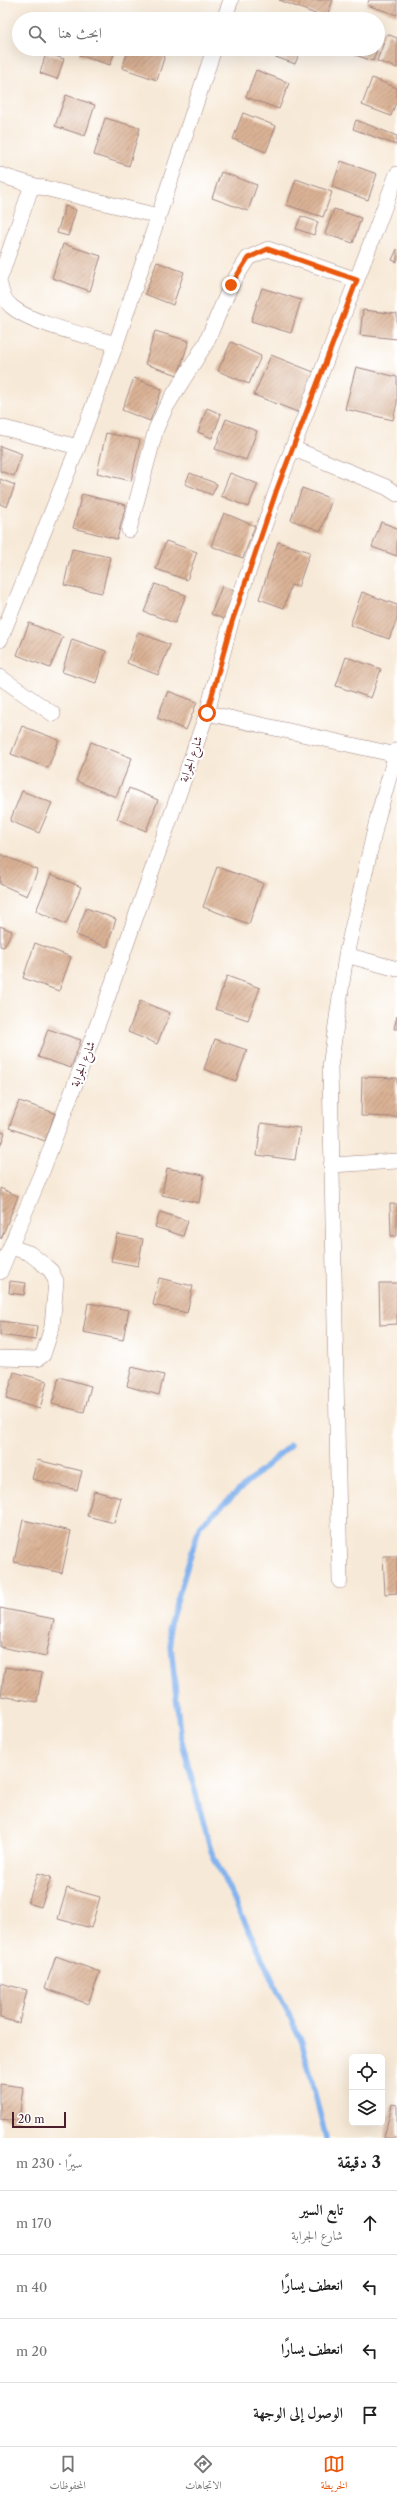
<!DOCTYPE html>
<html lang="ar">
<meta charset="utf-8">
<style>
:root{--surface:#fff;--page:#f2f2f2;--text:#222;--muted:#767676;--line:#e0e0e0;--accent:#ea580c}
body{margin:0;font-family:"Libre Caslon Text",Amiri,serif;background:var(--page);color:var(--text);direction:rtl}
.controls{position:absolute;right:12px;bottom:12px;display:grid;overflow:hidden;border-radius:6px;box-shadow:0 4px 16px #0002}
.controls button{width:36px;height:36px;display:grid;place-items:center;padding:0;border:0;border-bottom:1px solid var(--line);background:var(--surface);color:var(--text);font:20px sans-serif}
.scale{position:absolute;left:12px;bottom:10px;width:54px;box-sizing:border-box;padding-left:4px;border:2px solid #4a1f2b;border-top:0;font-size:11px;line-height:14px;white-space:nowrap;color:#4a1f2b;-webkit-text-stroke:3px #fff;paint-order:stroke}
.stop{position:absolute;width:12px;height:12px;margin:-9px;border:3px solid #ea580c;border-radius:50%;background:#fff}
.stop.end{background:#ea580c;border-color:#fff;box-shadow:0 1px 4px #0008}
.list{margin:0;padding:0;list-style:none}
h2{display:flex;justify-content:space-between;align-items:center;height:52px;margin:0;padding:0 16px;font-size:17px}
h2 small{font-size:13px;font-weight:400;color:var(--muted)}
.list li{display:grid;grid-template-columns:26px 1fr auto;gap:12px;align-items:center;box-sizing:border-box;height:64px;padding:0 16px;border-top:1px solid var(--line)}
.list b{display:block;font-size:15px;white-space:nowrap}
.list p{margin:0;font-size:13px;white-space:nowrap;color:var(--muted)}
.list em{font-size:13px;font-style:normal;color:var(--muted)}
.icon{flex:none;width:22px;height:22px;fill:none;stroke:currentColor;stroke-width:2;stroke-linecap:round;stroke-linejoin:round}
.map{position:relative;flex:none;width:397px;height:2138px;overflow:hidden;direction:ltr}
.search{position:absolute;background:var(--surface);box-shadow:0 4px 16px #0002;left:12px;right:12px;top:12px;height:44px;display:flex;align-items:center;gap:10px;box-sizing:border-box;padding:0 14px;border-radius:22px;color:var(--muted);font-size:15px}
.sheet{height:308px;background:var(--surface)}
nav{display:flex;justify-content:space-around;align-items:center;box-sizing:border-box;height:56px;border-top:1px solid var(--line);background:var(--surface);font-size:11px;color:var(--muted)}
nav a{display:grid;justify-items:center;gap:2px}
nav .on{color:var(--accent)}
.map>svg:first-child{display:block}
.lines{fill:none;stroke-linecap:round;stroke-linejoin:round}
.stream{stroke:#83b3ee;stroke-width:5.5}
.building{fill:url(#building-hatch)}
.street-casing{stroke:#a08481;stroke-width:16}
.street{stroke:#fff;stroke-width:15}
.route{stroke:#ea580c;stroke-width:5}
.labels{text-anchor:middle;stroke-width:4;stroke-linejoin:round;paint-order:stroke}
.street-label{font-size:12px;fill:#4a1f2b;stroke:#fff}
</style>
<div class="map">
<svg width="397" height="2138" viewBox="0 0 397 2138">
<defs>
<pattern id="building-hatch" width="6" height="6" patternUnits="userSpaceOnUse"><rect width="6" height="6" fill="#dab295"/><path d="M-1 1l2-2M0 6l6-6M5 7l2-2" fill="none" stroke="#b3907a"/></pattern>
</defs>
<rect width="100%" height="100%" fill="#fff"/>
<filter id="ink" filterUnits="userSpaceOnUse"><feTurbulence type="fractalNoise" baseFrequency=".025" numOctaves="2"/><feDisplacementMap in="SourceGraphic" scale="8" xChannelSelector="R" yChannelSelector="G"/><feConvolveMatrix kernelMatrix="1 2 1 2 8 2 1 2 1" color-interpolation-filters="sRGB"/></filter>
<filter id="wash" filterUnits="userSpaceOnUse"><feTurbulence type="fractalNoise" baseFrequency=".012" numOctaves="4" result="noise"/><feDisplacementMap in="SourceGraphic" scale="16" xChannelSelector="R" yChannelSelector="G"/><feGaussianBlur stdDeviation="0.9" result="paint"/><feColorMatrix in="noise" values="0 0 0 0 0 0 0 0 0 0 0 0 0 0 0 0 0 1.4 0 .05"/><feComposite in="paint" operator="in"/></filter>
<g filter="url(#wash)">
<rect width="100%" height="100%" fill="#f7e9d7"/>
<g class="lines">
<!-- stream -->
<path class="stream" d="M290,1445L200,1525L169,1627L180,1734L211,1851L302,2042L326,2138"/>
</g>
<g id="blocks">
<!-- building -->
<path class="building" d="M279,0H333L326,18Z
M369,0H397V15L367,5Z
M378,31L383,33L378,45Z
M387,34L397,38V68L377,61Z
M81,49H116L110,65L79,55Z
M129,49H167L157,80L122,68Z
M263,49H301L295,64L262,52Z
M344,49H377L373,61L343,51Z
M46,53L64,59L57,79L40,73Z
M256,70L289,83L279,109L246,97Z
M372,78L397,88V100L391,116L362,105Z
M66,95L95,105L85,136L55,126Z
M243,113L276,126L266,152L233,139Z
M105,118L140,128L129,166L94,155Z
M356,120L397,136L396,145L353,129Z
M341,161L377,174L368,200L332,187Z
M221,172L257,185L248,211L212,198Z
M296,179L332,192L323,217L287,205Z
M65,206L76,210L68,236L57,233Z
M334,209L361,218L353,243L325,234Z
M301,216L318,222L314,235L296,229Z
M63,244L101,256L90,291L52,278Z
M397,249V262L392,260Z
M157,262L184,272L173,305L145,294Z
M262,288L301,300L291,333L251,321Z
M363,310L397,314V339L360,335Z
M155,331L189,341L178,375L145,364Z
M231,342L261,356L249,384L218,371Z
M271,355L316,373L300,413L254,395Z
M356,367L397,377V403L393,420L345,409Z
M134,378L162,389L150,421L122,410Z
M207,408L221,414L212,438L198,432Z
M226,419L257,431L246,460L215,449Z
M106,433L140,440L131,481L97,473Z
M0,446L22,454L14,476L0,471Z
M190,473L217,484L212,495L185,484Z
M230,473L258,484L248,507L221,496Z
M0,479L15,485L7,507L0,504Z
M302,488L332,499L321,531L291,520Z
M82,494L126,505L117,539L73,528Z
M224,513L255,526L243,558L211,546Z
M381,522L397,528V556L372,547Z
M166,541L197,552L187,580L156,569Z
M278,542L310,552L298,587L291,585L284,608L259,599Z
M72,549L110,557L102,593L64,585Z
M155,584L186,595L175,623L144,612Z
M222,586L237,592L226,620L211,614Z
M362,592L397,605V619L389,639L350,625Z
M29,623L63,637L50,668L17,655Z
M138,632L170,645L158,675L127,663Z
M72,639L106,651L96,683L62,672Z
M346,657L381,669L371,698L336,686Z
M168,691L197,702L186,730L157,718Z
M22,726L59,740L48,768L11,754Z
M91,742L132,758L116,797L76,781Z
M129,788L158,800L146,831L117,819Z
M22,791L52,803L39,833L10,821Z
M0,854L38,870L27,896L0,884Z
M217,867L263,883L249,924L203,907Z
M51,874L81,887L66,924L36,911Z
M86,908L116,919L107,947L76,935Z
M0,926L12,931L4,947L0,946Z
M35,943L71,957L59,991L23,978Z
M227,976L260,988L248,1020L215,1009Z
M140,1001L170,1013L157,1044L128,1032Z
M397,1016V1029H394Z
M48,1029L81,1040L71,1068L38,1057Z
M215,1039L247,1050L236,1081L204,1069Z
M362,1077L397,1078V1117L361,1116Z
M19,1101L55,1113L45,1141L9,1128Z
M261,1123L300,1128L295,1160L257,1155Z
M0,1132L5,1133L0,1147Z
M167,1168L204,1175L199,1203L162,1195Z
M0,1188L18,1196L1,1239L0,1238Z
M390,1204H397V1236H391Z
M160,1212L188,1221L183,1236L155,1227Z
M117,1234L143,1239L138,1266L111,1261Z
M159,1278L193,1286L187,1313L153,1305Z
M10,1281L26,1283L24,1295L9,1293Z
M379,1283H397V1324L380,1325Z
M88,1303L129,1310L123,1340L83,1332Z
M0,1321L37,1326L35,1340L0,1335Z
M132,1367L164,1375L159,1395L127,1386Z
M14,1372L47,1381L40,1409L6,1399Z
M59,1377L91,1386L84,1412L52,1404Z
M37,1460L82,1471L77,1490L32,1479Z
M94,1491L121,1498L114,1523L87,1516Z
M23,1520L71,1531L62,1573L14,1562Z
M383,1556H397V1593L385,1594Z
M0,1608L54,1619L46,1656L0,1647Z
M5,1667L42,1673L37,1702L1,1696Z
M38,1873L51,1877L41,1907L28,1903Z
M67,1888L100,1897L91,1928L58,1919Z
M56,1956L100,1972L88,2004L45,1988Z
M0,1983L27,1990L19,2023L0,2018Z
M0,2084L23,2087L19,2121L0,2119Z
M392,2104L397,2105V2138H384Z"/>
</g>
</g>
<g filter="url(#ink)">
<use href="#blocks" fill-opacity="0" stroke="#a08481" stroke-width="1"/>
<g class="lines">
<!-- street casing -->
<g class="street-casing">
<path id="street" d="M224,19L231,0
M0,175L32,185L158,216
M0,278L32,185
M0,285C2,294 4,300 11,306C31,324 89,336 116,344
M0,427L78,447
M292,448L386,487L397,494
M129,530L156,429L166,407L206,343L231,285L248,258L268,249L357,280
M0,640L78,447L116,344L214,49
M0,677L53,714
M207,713L397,755
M346,955L397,969
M331,1165L397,1161
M0,1272L43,1169L106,1002L207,713L231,622L277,489L397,174
M0,1358L37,1359L43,1355L52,1327L56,1281L51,1271L42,1263L29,1253L11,1247
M340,1581L330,1067L346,955L378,816L397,750"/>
</g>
<!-- street -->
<use href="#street" class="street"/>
</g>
</g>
<g class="lines" filter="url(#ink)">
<!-- route -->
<path class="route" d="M207,713L232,622L277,489L357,280L268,249L248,258L231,285"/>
</g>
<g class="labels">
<!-- street labels -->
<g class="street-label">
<text transform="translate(191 759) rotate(-71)" y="4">شارع الجرابة</text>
<text transform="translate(83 1064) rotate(-69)" y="4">شارع الجرابة</text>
</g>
</g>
</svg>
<div class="controls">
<button><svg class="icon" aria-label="locate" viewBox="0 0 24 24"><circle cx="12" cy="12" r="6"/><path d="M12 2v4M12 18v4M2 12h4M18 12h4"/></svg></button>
<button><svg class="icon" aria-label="layers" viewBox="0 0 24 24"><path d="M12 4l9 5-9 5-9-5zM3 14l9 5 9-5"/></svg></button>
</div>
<div class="scale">20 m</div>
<div class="stop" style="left:207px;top:713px"></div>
<div class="stop end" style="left:231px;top:285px"></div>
<div class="search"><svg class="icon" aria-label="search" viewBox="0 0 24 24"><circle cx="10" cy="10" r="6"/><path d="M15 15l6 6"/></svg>ابحث هنا</div>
</div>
<section class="sheet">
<h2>3 دقيقة<small>سيرًا · 230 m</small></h2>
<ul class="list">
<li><svg class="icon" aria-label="ahead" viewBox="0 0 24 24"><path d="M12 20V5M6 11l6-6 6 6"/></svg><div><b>تابع السير</b><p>شارع الجرابة</p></div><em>170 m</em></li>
<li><svg class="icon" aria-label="left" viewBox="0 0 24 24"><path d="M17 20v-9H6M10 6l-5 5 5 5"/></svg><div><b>انعطف يسارًا</b></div><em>40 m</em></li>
<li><svg class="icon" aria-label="left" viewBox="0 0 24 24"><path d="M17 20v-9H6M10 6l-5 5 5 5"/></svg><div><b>انعطف يسارًا</b></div><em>20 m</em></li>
<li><svg class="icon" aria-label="arrive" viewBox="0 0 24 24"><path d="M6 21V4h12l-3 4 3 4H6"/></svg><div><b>الوصول إلى الوجهة</b></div></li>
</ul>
</section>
<nav>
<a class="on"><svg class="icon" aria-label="map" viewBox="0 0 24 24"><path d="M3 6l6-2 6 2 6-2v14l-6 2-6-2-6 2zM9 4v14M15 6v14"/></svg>الخريطة</a>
<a><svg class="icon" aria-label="directions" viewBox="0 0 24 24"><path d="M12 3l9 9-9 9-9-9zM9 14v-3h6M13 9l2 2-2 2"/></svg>الاتجاهات</a>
<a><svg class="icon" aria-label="saved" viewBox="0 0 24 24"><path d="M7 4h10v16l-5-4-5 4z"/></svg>المحفوظات</a>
</nav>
